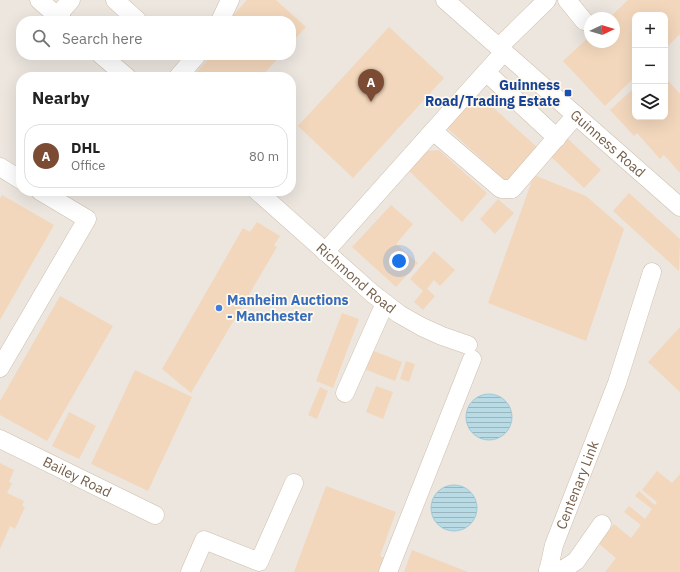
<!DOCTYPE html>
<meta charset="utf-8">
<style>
:root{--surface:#fff;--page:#f6f6f6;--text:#222;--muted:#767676;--line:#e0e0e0;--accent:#7b4b33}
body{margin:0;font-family:"IBM Plex Sans",sans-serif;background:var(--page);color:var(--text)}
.controls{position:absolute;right:12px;top:12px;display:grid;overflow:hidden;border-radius:8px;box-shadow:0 4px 16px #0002}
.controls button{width:36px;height:36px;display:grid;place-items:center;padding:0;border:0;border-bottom:1px solid var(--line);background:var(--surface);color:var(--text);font:20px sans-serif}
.compass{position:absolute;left:584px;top:12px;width:36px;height:36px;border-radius:50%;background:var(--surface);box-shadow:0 4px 16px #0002;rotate:86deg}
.you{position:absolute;left:399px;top:261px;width:14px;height:14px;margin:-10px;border:3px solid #fff;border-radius:50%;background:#1a73e8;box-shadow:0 0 0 6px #1a73e833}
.badge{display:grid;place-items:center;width:26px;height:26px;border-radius:50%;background:var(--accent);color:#fff;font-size:13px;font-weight:700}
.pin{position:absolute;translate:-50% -33px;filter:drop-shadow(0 1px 2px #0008)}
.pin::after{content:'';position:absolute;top:21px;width:14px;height:12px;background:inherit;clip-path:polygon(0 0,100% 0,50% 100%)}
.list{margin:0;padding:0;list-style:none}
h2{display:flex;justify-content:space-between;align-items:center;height:52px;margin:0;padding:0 16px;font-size:17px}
h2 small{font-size:13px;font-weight:400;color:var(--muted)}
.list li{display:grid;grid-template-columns:26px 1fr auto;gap:12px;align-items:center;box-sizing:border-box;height:64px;margin:0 8px 8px;padding:0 8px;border:1px solid var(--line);border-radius:16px}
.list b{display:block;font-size:15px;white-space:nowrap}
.list p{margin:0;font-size:13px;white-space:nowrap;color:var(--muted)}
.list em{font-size:13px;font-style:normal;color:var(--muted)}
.icon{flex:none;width:22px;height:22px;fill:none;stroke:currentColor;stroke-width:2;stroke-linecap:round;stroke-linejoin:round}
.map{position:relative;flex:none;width:680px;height:572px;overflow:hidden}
.search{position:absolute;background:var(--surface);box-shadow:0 4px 16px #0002;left:16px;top:16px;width:280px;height:44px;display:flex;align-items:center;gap:10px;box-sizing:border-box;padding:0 14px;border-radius:16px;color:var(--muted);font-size:15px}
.panel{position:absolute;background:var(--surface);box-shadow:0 4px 16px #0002;left:16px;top:72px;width:280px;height:124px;border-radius:16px}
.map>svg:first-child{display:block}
.industrial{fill:#ece6df;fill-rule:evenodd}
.water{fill:url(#water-rules);stroke:#9fc9d8}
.building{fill:#f2d7bc}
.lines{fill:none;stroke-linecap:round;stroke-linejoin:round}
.minor-casing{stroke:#cebeab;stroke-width:19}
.minor{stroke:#fff;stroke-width:18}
.transit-dot{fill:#1a4fb4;stroke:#fff9eb;stroke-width:1.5}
.shop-dot{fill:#3f7fe0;stroke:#fff9eb;stroke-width:1.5}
.labels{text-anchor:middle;stroke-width:3.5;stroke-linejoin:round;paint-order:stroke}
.transit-label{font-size:14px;font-weight:bold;fill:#164399;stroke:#fff9eb;text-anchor:end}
.street-label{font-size:14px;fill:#755e49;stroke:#fff9eb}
.shop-label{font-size:14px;font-weight:bold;fill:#366cbe;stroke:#fff9eb;text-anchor:start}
</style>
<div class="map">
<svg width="680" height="572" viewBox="0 0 680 572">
<defs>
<pattern id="water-rules" width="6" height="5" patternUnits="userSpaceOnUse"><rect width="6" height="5" fill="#b8dbe6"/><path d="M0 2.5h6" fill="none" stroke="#9ab5bc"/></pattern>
</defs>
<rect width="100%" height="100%" fill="#fcf6e4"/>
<!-- industrial -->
<path class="industrial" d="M0,0H680V572H0ZM635,15H665V117H635ZM590,18H614V42H590ZM21,21H291V55H21ZM21,77H291V191H21Z"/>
<!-- water -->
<path class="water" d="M466 417a23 23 0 1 1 46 0a23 23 0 1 1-46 0Z
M431 508a23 23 0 1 1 46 0a23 23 0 1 1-46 0Z"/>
<!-- building -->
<path class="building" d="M247,0H276L306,27L291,43V21H228Z
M628,0H680V34L665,49V15H635V77L605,106L563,61L590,36V42H614V18H609Z
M389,27L444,78L353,178L298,126Z
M212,55H281L261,77H192Z
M665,77L680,94V173L664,155L660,159L637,133L634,136L610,110L635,87V117H665Z
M477,93L538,148L507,182L446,127Z
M566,137L601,170L584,188L549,155Z
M439,150L487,193L462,222L408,170L426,151Z
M534,175L586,196L624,229L586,341L488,303Z
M629,193L680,239L679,271L613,211Z
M2,195L54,225L0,320V199Z
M498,199L514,213L495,234L480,219Z
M391,205L413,224L396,244L418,263L396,287L352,247Z
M257,222L280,236L274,245L277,247L191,393L162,369L243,228L250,232Z
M434,251L455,270L440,286L434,280L427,289L435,296L423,310L414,302L423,291L410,279Z
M60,296L113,326L47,441L0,415V401Z
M342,313L359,319L333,388L316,381Z
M680,327V392L648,362Z
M371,350L402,362L395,381L364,369Z
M406,361L415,364L409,382L400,379Z
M135,370L192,397L148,491L91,464Z
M376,386L393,392L383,419L366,412Z
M320,387L328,391L317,419L308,415Z
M69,412L96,426L79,459L52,446Z
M0,463L14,470L9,482L12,483L7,493L24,501L22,506L25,507L15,529L10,526L0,549Z
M657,471L672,483L680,474V572H605L616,558L599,544L614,524L631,538L641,525L624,512L629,506L645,519L652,509L635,496L639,491L655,505L657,502L642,490Z
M326,486L396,512L380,556L384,558L379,572H294Z
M412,550L468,572H404Z"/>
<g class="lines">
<!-- minor casing -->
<g class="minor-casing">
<g id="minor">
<path d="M39,0L63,21"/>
<path d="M115,0L137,20"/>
<path id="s1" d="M445,0L680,207"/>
<path d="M567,0L584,21"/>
<path d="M57,16L71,0"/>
<path d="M220,21L230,0"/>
<path d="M499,47L547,0"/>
<path d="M504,52L433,131L501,189H512L576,115"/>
<path d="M101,55L127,77"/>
<path d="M486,72L557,138"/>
<path d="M178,77L197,55"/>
<path d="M0,167L21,180"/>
<path id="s2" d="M257,191L373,294L399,314L422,327L442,336L468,345"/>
<path d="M325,252L433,131"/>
<path d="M0,368L87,219L40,191"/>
<path d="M345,393L385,303"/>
<path id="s3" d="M0,439L155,515"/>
<path d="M548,570L564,569L576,561L602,524"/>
<path d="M190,572L204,540L259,562L294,483"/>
<path d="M388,572L472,359"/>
<path id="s4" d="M548,572L554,545L617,383L652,272"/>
</g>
</g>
<!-- minor -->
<use href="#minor" class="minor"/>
</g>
<!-- markers -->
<rect class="transit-dot" x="564" y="89" width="8" height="8" rx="2"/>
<circle class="shop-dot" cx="219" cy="308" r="4"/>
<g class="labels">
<!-- transit labels -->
<g class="transit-label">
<text x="560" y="90">Guinness<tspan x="560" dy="16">Road/Trading Estate</tspan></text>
</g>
<!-- street labels -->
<g class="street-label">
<text dy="5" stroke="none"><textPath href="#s1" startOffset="217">Guinness Road</textPath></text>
<text dy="5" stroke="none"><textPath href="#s2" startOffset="132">Richmond Road</textPath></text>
<text dy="5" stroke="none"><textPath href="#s3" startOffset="86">Bailey Road</textPath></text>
<text dy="5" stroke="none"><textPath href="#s4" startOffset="92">Centenary Link</textPath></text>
</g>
<!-- shop labels -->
<g class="shop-label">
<text x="227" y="305">Manheim Auctions<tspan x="227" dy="16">- Manchester</tspan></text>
</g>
</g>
</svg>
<div class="controls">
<button>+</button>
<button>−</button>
<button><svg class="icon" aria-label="layers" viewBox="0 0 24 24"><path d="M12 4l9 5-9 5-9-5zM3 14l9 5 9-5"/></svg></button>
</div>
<svg class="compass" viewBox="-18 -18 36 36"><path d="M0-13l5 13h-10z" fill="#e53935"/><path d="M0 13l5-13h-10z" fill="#767676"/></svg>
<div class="you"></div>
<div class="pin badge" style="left:371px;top:102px">A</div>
<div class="search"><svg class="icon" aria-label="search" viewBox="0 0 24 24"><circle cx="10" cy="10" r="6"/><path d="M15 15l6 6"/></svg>Search here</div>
<section class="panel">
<h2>Nearby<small></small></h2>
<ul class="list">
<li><span class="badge">A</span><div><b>DHL</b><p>Office</p></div><em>80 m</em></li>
</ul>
</section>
</div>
